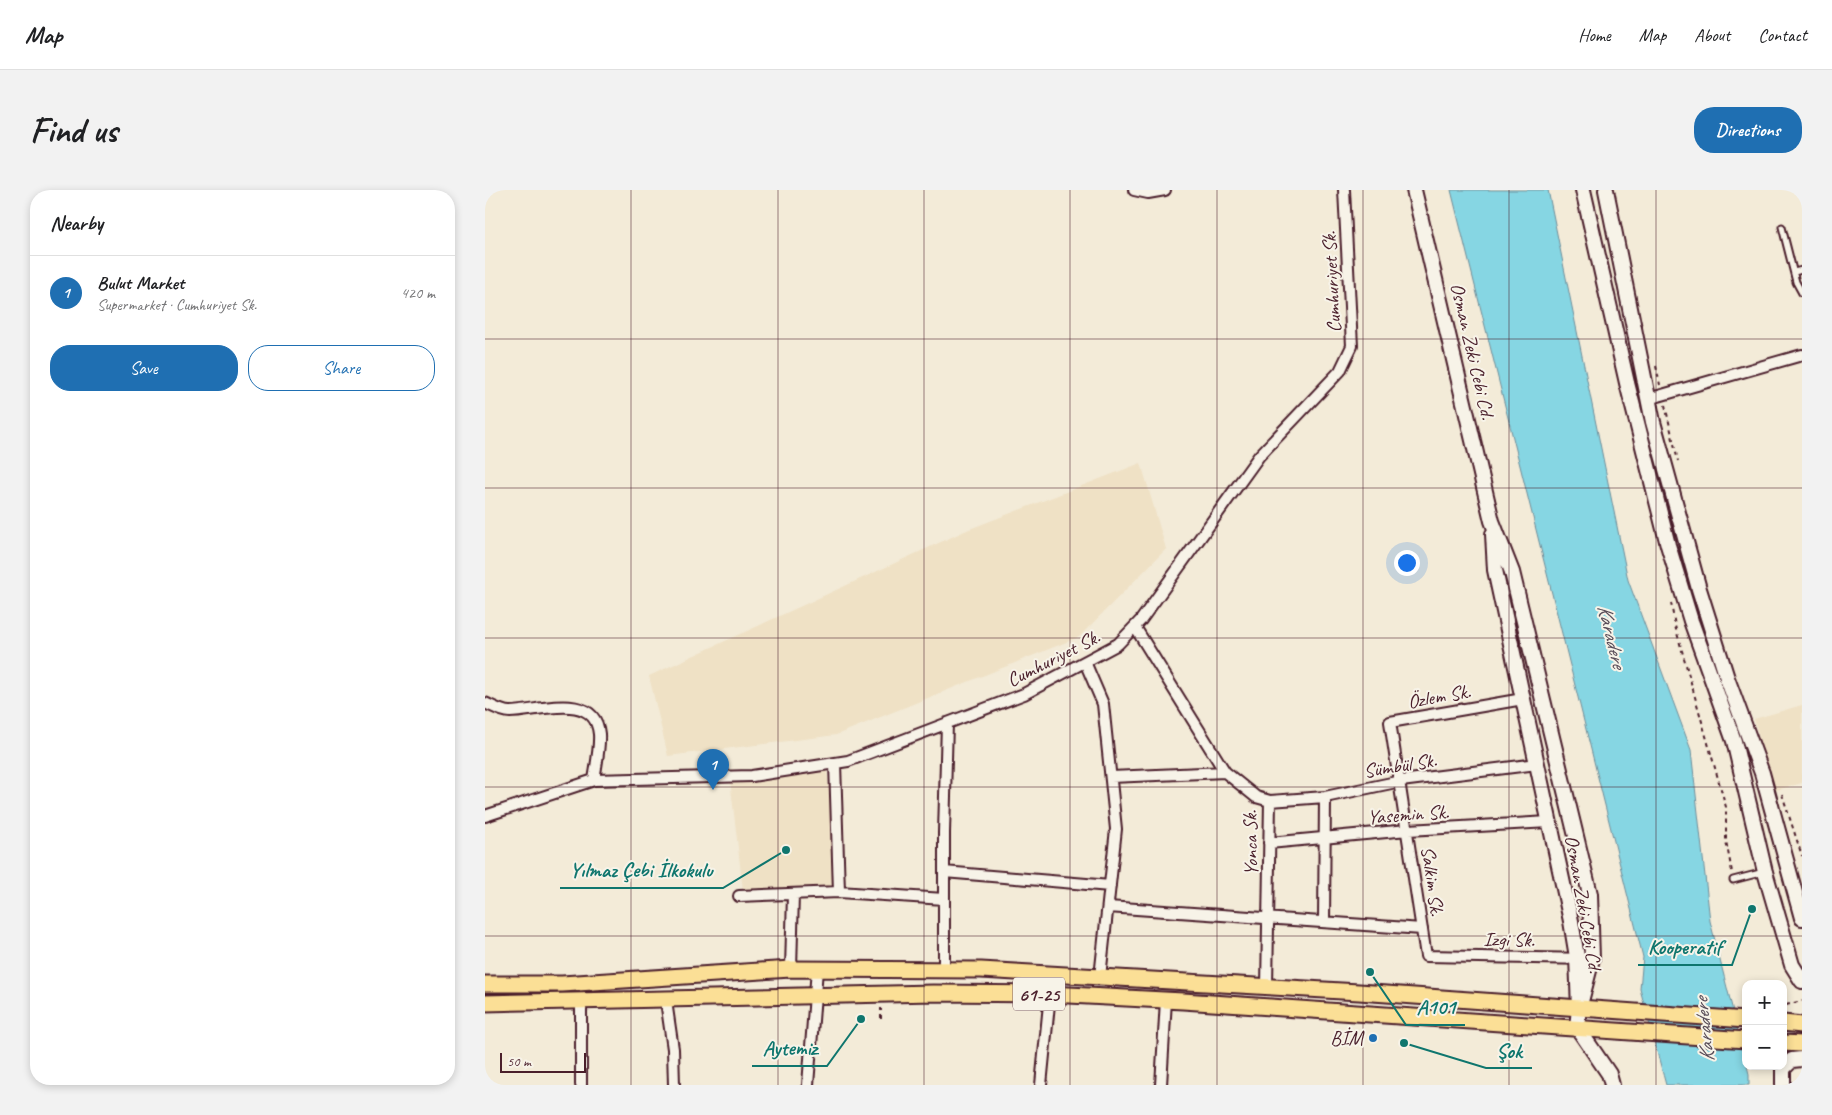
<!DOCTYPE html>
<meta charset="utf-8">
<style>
:root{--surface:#fff;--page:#f2f2f2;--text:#202124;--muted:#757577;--line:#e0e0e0;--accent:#1f6fb2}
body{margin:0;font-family:Caveat,sans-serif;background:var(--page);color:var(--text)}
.controls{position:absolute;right:15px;bottom:15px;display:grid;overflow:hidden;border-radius:10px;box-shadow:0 2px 8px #0003}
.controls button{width:45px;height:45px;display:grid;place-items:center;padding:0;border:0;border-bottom:1px solid var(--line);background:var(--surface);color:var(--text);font:25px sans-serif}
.scale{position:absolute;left:15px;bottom:12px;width:86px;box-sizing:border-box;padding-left:5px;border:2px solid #4a1f2b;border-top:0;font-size:14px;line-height:18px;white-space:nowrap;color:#4a1f2b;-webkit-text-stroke:4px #f7f3e8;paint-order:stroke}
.you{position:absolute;left:921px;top:372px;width:18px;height:18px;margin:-12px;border:4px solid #fff;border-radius:50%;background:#1a73e8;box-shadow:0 0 0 8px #1a73e833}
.badge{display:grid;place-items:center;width:32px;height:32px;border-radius:50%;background:var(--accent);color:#fff;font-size:16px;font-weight:700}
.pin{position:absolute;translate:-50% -41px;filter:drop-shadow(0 1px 2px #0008)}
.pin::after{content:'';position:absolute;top:26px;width:18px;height:15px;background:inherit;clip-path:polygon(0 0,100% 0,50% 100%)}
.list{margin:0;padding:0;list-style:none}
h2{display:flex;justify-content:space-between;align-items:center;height:65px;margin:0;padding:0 20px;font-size:21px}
h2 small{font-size:16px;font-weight:400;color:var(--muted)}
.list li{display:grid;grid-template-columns:32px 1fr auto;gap:15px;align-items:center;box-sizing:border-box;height:75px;padding:0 20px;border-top:1px solid var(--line)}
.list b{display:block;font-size:19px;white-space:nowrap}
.list p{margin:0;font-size:16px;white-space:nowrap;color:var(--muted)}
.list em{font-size:16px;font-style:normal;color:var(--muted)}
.actions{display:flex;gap:10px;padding:15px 20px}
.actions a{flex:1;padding:11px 0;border:1px solid var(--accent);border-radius:20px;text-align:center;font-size:18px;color:var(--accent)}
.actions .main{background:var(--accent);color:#fff}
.map{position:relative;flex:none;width:1317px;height:895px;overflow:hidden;border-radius:20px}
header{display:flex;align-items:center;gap:30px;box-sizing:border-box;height:70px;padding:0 25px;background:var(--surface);border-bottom:1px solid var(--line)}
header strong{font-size:24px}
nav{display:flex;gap:28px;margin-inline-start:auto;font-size:18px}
.intro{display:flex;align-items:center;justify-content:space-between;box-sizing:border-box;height:120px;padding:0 30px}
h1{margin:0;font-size:35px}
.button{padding:12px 22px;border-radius:20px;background:var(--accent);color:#fff;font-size:18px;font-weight:700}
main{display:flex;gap:30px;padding:0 30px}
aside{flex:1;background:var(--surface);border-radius:20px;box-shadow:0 2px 8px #0003}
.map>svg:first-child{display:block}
.built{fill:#efe1c5}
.water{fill:#86d6e3;stroke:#6e8d99}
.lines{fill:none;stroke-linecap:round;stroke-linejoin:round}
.lane-casing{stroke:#4a1f2b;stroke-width:9}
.street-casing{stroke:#4a1f2b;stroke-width:14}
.secondary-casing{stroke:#4a1f2b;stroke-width:18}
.primary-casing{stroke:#4a1f2b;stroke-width:19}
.path{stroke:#4a1f2b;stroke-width:2;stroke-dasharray:4 4;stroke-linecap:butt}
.lane{stroke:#f7f3e8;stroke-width:5}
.street{stroke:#f7f3e8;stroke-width:10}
.secondary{stroke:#f7f3e8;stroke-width:14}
.primary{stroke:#fbdf96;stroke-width:15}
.grid{fill:none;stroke:#4a1f2b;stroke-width:1;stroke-opacity:0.55}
.poi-dot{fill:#1f6fb2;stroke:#f7f3e8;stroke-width:2}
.labels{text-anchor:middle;stroke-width:4;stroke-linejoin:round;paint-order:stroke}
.shield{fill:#f7f3e8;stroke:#7e5f64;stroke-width:1}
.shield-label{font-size:19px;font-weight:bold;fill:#4a1f2b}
.street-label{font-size:20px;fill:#4a1f2b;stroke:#f7f3e8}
.poi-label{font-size:20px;fill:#4a1f2b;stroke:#f7f3e8;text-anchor:end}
.water-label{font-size:21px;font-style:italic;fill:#594d59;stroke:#f7f3e8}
.leader{fill:none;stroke:#0f766e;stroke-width:2}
.callout-dot{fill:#0f766e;stroke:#f7f3e8;stroke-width:2}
.callout-label{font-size:21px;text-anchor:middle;font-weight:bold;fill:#0f766e;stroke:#f7f3e8;stroke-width:4;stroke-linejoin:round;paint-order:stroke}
</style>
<header>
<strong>Map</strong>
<nav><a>Home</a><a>Map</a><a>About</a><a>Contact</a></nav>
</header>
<div class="intro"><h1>Find us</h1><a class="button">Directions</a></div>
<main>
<aside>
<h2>Nearby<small></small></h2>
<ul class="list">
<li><span class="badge">1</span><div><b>Bulut Market</b><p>Supermarket · Cumhuriyet Sk.</p></div><em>420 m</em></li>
</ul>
<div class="actions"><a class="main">Save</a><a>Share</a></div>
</aside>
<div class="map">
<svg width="1317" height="895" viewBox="0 0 1317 895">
<rect width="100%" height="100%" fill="#f3ebd8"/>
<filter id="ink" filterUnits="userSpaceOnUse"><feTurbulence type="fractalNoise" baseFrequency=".02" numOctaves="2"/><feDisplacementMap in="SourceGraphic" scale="10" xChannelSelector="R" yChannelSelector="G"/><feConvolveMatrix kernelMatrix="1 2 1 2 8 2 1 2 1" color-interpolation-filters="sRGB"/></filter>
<g filter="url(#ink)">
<!-- built -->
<path class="built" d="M656,273L681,359L594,447L351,545L183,566L164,486L482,340Z
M1317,515V593L1288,601L1269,529Z
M342,581L347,625L349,696L258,700L245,590Z"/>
<!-- water -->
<path class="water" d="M966,0H1063L1143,390L1206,560L1225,731L1264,884V895H1181L1155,799L1158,767Z"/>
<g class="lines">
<!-- lane casing -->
<g class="lane-casing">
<path id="lane" d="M1297,37L1311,92L1317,103
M1309,82L1317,80
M1248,690L1279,682"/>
</g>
<!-- street casing -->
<g class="street-casing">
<path id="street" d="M649,0L663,3L680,0
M1163,209L1317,165
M650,437L740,582L771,607L785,611L840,607L916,591L1052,574
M600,472L618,514L631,639L615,787
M1038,509L905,532L941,766L1107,769
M0,513C7,516 17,522 25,522C52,522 110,500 114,544C115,558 111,576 109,590
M350,573L354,702L459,709
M626,587L740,582
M0,626L109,590L267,586L363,571L539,504L633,454L656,430L774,266L855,181L867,156L859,0
M784,653L923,640L1064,632
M459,682L625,696
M254,706L354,702
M623,717L937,739
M839,732L840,607
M306,779L308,704
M459,780V643L462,533
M782,797L785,611
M181,811L188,859L189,895
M96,813V895
M323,895L332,779
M556,895L565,804
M676,895L681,810"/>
</g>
<!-- secondary casing -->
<g class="secondary-casing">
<path id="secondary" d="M929,0L1007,331L1027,382L1105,704L1107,769L1094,819
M1098,0L1142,193L1183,355L1206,431L1249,551L1280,682L1307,775L1317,791
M1121,0L1168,232L1214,399L1242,488L1277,583L1317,728
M1008,344L1010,380L1086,731L1092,767L1094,819L1092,837L1124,884L1127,895
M1298,895V879L1307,870L1317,869"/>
</g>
<!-- primary casing -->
<g class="primary-casing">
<path id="primary" d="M0,794H77L306,779L496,780L874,802L1261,830
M0,813L448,803L565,804L698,811L1261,850
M1298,833L1317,835
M1298,853L1317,854"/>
</g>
<!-- path -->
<path class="path" d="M1171,176L1175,195
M1180,215L1193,271
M1186,413L1190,436L1241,617V651L1247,682
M1297,604L1317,666
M1301,815L1317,811
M396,829V818"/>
<!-- lane -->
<use href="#lane" class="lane"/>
<!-- street -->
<use href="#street" class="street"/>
<!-- secondary -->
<use href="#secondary" class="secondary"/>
<!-- primary -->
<use href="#primary" class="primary"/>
</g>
</g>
<!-- grid -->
<path class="grid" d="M146,0V895M293,0V895M439,0V895M585,0V895M732,0V895M878,0V895M1024,0V895M1171,0V895M0,149H1317M0,298H1317M0,448H1317M0,597H1317M0,746H1317"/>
<!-- markers -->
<circle class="poi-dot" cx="888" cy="848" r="5"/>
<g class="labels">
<!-- shield labels -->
<rect class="shield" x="528" y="787.5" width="52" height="33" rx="4"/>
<g class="shield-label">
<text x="554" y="811">61-25</text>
</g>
<!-- street labels -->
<g class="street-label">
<text transform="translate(846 92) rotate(-93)" y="7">Cumhuriyet Sk.</text>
<text transform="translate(988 161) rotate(77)" y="7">Osman Zeki Cebi Cd.</text>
<text transform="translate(568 468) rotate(-27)" y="7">Cumhuriyet Sk.</text>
<text transform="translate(954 506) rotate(-10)" y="7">Özlem Sk.</text>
<text transform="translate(915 575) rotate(-9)" y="7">Sümbül Sk.</text>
<text transform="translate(923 624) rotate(-4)" y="7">Yasemin Sk.</text>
<text transform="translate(765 653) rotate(-91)" y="7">Yonca Sk.</text>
<text transform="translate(948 691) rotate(82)" y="7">Salkim Sk.</text>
<text transform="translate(1099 714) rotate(80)" y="7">Osman Zeki Cebi Cd.</text>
<text transform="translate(1024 749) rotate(1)" y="7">Izgi Sk.</text>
</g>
<!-- poi labels -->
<g class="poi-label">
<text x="878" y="855">BİM</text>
</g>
<!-- water labels -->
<g class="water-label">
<text transform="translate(1127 446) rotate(76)" y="7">Karadere</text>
<text transform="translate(1219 840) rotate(-96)" y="7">Karadere</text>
</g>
</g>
<!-- callouts -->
<path class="leader" d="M301 660L238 698H75M1267 719L1247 775H1153M885 782L921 835H980M376 829L342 876H267M919 853L1001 878H1047"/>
<g class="callout-dot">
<circle cx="301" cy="660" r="5"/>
<circle cx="1267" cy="719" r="5"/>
<circle cx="885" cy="782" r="5"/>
<circle cx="376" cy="829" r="5"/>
<circle cx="919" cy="853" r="5"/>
</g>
<g class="callout-label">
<text x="156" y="687">Yılmaz Çebi İlkokulu</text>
<text x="1200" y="764">Kooperatif</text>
<text x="951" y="824">A101</text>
<text x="305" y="865">Aytemiz</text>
<text x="1024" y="868">Şok</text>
</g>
</svg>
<div class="controls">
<button>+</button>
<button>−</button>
</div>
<div class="scale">50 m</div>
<div class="you"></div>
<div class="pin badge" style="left:228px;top:600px">1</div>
</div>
</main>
